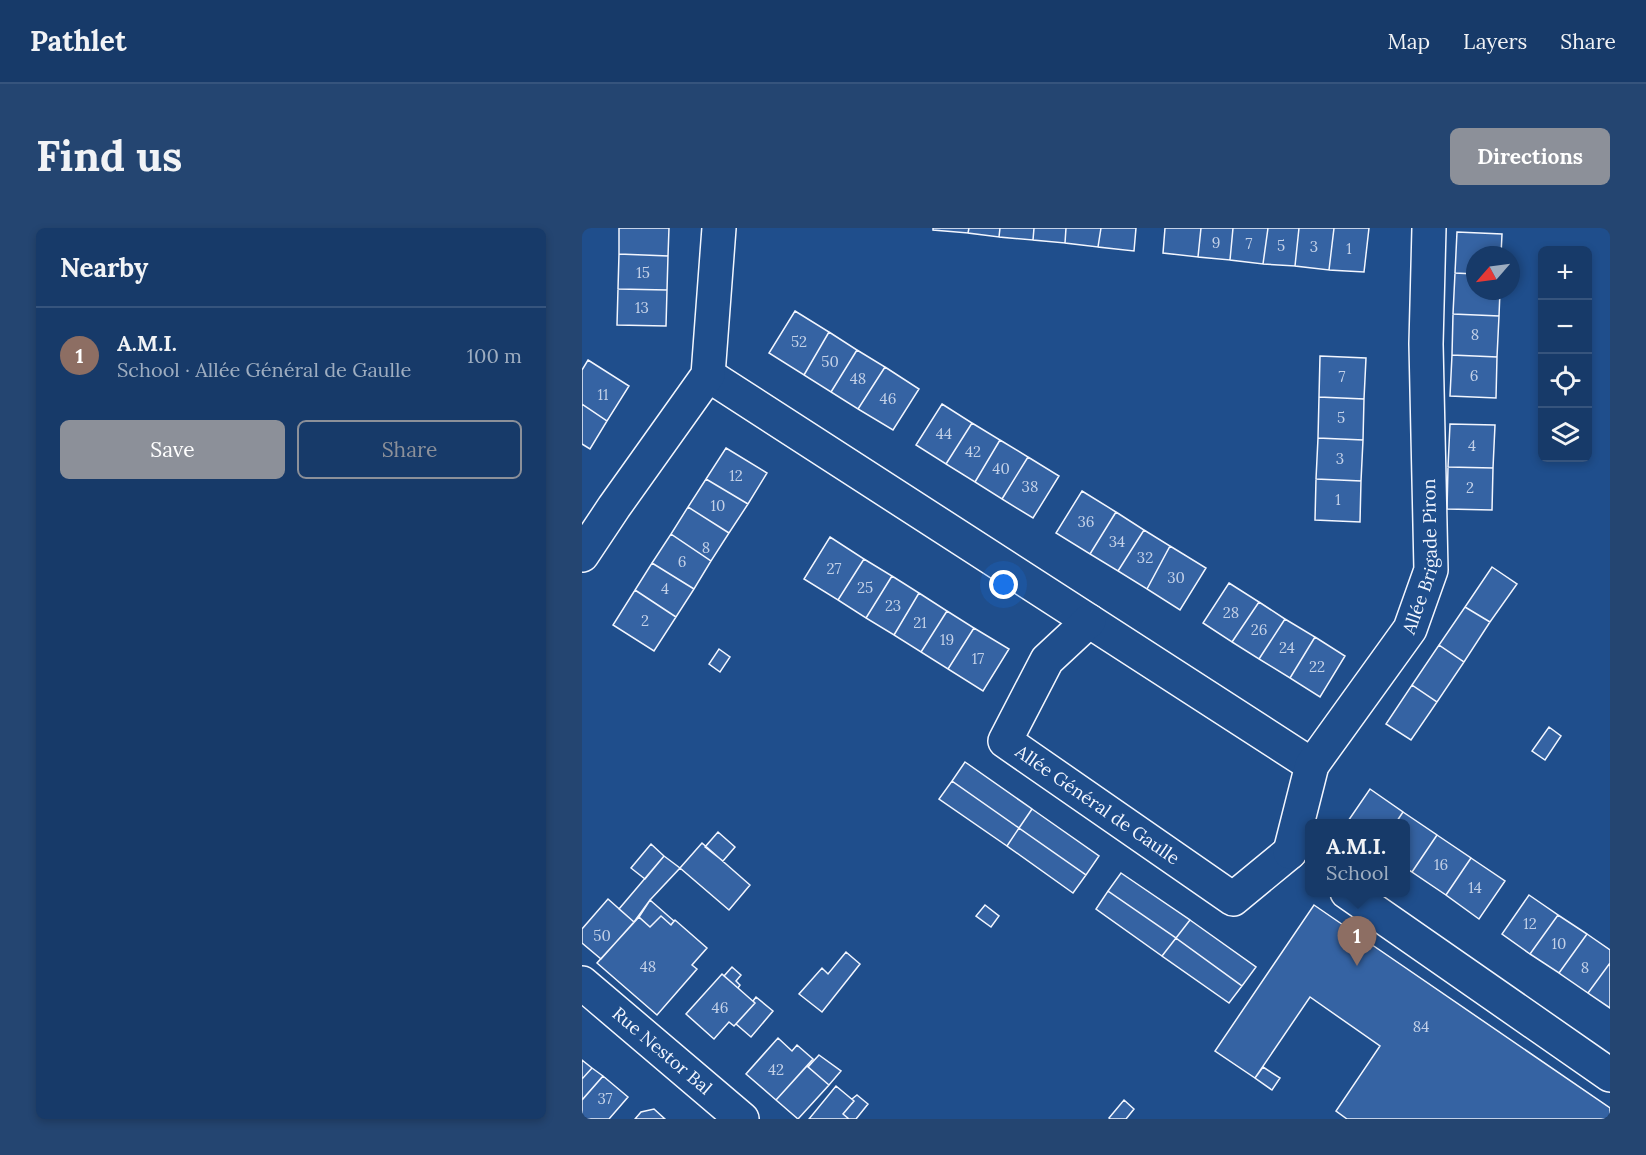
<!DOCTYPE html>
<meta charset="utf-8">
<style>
:root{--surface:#173a69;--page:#244571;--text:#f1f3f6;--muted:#9eadc0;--line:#36547d;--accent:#8c9099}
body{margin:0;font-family:Lora,serif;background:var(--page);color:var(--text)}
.controls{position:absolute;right:18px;top:18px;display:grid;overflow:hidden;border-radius:9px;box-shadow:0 3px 9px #0003}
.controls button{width:54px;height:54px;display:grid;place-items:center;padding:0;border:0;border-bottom:2px solid var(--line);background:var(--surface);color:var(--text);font:30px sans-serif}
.compass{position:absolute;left:884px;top:18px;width:54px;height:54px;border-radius:50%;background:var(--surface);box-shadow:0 3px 9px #0003;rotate:242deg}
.you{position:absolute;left:422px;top:357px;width:21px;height:21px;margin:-15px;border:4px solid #fff;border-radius:50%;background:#1a73e8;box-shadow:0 0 0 9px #1a73e833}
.badge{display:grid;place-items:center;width:39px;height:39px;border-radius:50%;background:var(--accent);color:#fff;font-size:20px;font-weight:700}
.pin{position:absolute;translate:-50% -50px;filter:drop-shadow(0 2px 3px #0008)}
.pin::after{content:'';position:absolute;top:32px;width:21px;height:18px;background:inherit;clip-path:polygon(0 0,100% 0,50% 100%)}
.popup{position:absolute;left:723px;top:591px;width:105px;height:78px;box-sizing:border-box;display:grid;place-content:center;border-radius:9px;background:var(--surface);filter:drop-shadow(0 2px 4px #0005);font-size:20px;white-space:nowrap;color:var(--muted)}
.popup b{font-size:22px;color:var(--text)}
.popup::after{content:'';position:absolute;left:50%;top:100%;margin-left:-12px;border:12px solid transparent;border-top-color:var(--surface)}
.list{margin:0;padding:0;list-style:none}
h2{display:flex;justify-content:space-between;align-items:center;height:78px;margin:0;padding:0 24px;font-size:26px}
h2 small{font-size:20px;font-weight:400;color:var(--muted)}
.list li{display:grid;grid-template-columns:39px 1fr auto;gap:18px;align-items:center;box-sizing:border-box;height:96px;padding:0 24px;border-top:2px solid var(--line)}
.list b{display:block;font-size:22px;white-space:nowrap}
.list p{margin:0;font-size:20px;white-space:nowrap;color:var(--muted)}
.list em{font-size:20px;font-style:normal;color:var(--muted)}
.actions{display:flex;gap:12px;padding:18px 24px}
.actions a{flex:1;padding:14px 0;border:2px solid var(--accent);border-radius:9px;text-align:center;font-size:21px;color:var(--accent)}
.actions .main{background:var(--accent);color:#fff}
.icon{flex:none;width:33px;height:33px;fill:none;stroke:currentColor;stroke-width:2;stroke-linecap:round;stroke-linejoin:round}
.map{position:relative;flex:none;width:1028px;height:891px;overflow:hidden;border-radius:9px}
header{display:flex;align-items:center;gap:36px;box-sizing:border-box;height:84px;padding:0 30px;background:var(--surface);border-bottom:2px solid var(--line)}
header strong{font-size:28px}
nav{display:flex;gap:33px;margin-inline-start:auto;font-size:21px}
.intro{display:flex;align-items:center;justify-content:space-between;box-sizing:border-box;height:144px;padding:0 36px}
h1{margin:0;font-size:42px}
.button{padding:15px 27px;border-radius:9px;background:var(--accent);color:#fff;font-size:21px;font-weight:700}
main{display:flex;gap:36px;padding:0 36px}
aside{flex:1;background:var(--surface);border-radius:9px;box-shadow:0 3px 9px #0003}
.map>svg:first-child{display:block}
.building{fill:#3563a3;stroke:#f2f6ff;stroke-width:1.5}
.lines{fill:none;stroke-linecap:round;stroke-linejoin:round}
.minor-casing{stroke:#f2f6ff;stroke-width:36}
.minor{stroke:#1f4e8c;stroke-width:33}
.labels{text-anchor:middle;stroke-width:4.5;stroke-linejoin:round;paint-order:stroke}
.number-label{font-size:15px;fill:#c3d1e8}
.street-label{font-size:18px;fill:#f2f6ff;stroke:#1f4e8c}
</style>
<header>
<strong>Pathlet</strong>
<nav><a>Map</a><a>Layers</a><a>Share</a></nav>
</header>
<div class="intro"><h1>Find us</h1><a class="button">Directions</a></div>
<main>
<aside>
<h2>Nearby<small></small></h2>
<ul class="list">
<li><span class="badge" style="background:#8d6e63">1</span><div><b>A.M.I.</b><p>School · Allée Général de Gaulle</p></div><em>100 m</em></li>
</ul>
<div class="actions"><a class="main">Save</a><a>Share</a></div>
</aside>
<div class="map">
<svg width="1028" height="891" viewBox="0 0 1028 891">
<rect width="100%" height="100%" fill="#1f4e8c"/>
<!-- building -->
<path class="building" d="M37,0H87L86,28L37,26Z
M351,0H387L386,5L351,2Z
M387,0H418L417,9L386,5Z
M418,0H452L451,12L417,9Z
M452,0H484L483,15L451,12Z
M484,0H519L516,19L483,15Z
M519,0H554L552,23L516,19Z
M583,0H619L616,29L581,25Z
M619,0H651L648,32L616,29Z
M651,0H686L681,36L648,32Z
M686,0H717L713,38L681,36Z
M717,0H752L747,42L713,38Z
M752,0H787L782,44L747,42Z
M875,4L920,6L919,27H893V46L873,45Z
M37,26L86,28L85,62L36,61Z
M873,45L893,46V63H918L917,88L871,86Z
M36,61L85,62L84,98L35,97Z
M213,83L247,104L222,147L187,125Z
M871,86L917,88L915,129L870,127Z
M247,104L275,122L249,164L222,147Z
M275,122L303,139L276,181L249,164Z
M870,127L915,129L914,170L868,168Z
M738,128L784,130L782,171L737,169Z
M6,132L47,158L25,193L0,176V142Z
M303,139L337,161L311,202L276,181Z
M737,169L782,171L781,212L736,210Z
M0,176L25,193L8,221L0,216Z
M360,176L390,195L364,236L334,217Z
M390,195L418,212L393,254L364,236Z
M868,196L913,197L911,240L866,239Z
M736,210L781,212L779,253L734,251Z
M418,212L446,229L420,271L393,254Z
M144,220L185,245L166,276L124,251Z
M446,229L477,248L451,290L420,271Z
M866,239L911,240L910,282L865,281Z
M124,251L166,276L147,305L106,279Z
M734,251L779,253L778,294L733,292Z
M500,263L534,284L508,326L474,305Z
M106,279L147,305L129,333L89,306Z
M534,284L562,302L536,343L508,326Z
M562,302L588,318L565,361L536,343Z
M89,306L129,333L112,361L70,335Z
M248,309L282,331L256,372L222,351Z
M588,318L624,340L598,382L565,361Z
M282,331L310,348L284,390L256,372Z
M70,335L112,361L94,389L53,362Z
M910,339L935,356L908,394L883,379Z
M310,348L337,365L312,407L284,390Z
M647,355L677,374L650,414L621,395Z
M53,362L94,389L72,423L31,397Z
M337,365L365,383L339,424L312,407Z
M677,374L703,391L677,431L650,414Z
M883,379L908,394L882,434L857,417Z
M365,383L392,400L366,441L339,424Z
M703,391L733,409L708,450L677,431Z
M392,400L427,421L401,463L366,441Z
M733,409L763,428L738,469L708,450Z
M857,417L882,434L855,474L830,457Z
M137,421L148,429L138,444L127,436Z
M830,457L855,474L829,512L804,496Z
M967,499L979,508L963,532L950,523Z
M383,534L450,581L437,600L370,553Z
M370,553L437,600L425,618L357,571Z
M788,561L821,584L813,596H764Z
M450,581L517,628L504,647L437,600Z
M821,584L855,607L830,644L823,640V596H813Z
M437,600L504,647L491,665L425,618Z
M136,604L153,619L141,633L123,619Z
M855,607L889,630L864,667L830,644Z
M120,615L168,657L147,682L98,640Z
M69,616L82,628L63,651L49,640Z
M82,628L98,640L68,672L52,694L37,681Z
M889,630L923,653L897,691L864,667Z
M539,645L608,692L594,710L526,663Z
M526,663L594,710L580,728L514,681Z
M947,667L976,687L948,726L920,706Z
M26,671L52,694L19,731L0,715V701Z
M68,672L92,693L89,697L79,688L68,699L57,689Z
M403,677L417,688L409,699L394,688Z
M732,677L1028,880V891H765L754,883L798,818L728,769L673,850L633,823Z
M976,687L1005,706L977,745L948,726Z
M79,688L89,697L93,692L125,720L110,737L115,741L75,787L15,735L57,689L68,699Z
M608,692L674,739L660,758L594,710Z
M1005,706L1028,722V735L1006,765L977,745Z
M594,710L660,758L647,775L580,728Z
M264,724L278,736L240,784L217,766L240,740L246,746Z
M1028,735V780L1006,765Z
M150,739L159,747L154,753L158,757L156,760L142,748Z
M140,746L173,775L152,798L147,794L132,811L104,786Z
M174,769L191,783L169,809L154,796L173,775L171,773Z
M196,810L210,823L215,817L231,831L194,872L164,846Z
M237,827L259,843L247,857L226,839Z
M0,832L10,840L0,851Z
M225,838L247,857L216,891L194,872Z
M681,839L698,850L690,862L673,850Z
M10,840L21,848L0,872V851Z
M21,848L46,869L27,891H0V872Z
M254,858L272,873L261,886L267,891H227Z
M275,867L286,876L274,891H267L261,886L272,873L270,871Z
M542,872L552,881L544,891H528L527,890Z
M72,881L83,891H53L59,884Z"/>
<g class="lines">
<!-- minor casing -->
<g class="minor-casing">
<g id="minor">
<path d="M126,147L730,537"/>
<path d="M0,327L32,279L126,147L137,0"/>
<path id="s1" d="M507,393L465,432L423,513L651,671L708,624"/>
<path id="s2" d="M708,624L730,537L828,401L849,342L844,116L847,0"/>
<path d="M765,664L1028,847"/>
<path id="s3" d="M0,755L160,891"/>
</g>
</g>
<!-- minor -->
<use href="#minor" class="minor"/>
</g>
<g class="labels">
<!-- number labels -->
<g class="number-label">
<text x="634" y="20">9</text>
<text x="667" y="21">7</text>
<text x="699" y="23">5</text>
<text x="732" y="24">3</text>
<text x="767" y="26">1</text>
<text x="61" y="50">15</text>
<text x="60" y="85">13</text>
<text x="893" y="112">8</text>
<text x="217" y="119">52</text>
<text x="248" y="139">50</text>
<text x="892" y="153">6</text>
<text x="760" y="154">7</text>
<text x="276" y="156">48</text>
<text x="21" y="172">11</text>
<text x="306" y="176">46</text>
<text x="759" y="195">5</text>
<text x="362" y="211">44</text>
<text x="890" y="223">4</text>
<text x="391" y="229">42</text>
<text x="758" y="236">3</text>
<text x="419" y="246">40</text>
<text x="154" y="253">12</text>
<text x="448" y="264">38</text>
<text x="888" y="265">2</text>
<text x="756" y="277">1</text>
<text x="136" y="283">10</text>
<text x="504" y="299">36</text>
<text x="535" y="319">34</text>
<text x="124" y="325">8</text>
<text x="563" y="335">32</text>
<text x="100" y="339">6</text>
<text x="252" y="346">27</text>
<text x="594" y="355">30</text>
<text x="283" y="365">25</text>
<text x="83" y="366">4</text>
<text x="311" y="383">23</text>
<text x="649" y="390">28</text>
<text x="63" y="398">2</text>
<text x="338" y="400">21</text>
<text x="677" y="407">26</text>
<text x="365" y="417">19</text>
<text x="705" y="425">24</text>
<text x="396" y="436">17</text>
<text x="735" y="444">22</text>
<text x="859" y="642">16</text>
<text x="893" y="665">14</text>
<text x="948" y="701">12</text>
<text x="20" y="713">50</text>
<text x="977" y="721">10</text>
<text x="66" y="744">48</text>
<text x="1003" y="745">8</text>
<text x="138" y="785">46</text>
<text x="839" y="804">84</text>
<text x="194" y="847">42</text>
<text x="23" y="876">37</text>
</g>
<!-- street labels -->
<g class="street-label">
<text dy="6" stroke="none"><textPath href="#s2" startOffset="332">Allée Brigade Piron</textPath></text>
<text dy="6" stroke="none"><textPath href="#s1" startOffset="261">Allée Général de Gaulle</textPath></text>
<text dy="6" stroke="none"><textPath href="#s3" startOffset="105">Rue Nestor Bal</textPath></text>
</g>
</g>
</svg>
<div class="controls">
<button>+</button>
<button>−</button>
<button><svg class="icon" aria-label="locate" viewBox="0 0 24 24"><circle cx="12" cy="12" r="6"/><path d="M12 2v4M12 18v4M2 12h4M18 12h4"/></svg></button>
<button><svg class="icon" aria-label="layers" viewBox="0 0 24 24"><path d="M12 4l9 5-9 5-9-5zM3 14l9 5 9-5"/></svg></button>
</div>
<svg class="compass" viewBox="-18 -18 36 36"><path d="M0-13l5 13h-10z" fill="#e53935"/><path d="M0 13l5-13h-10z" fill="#9eadc0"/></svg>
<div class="you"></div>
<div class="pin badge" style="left:775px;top:738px;background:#8d6e63">1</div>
<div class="popup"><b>A.M.I.</b>School</div>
</div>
</main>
